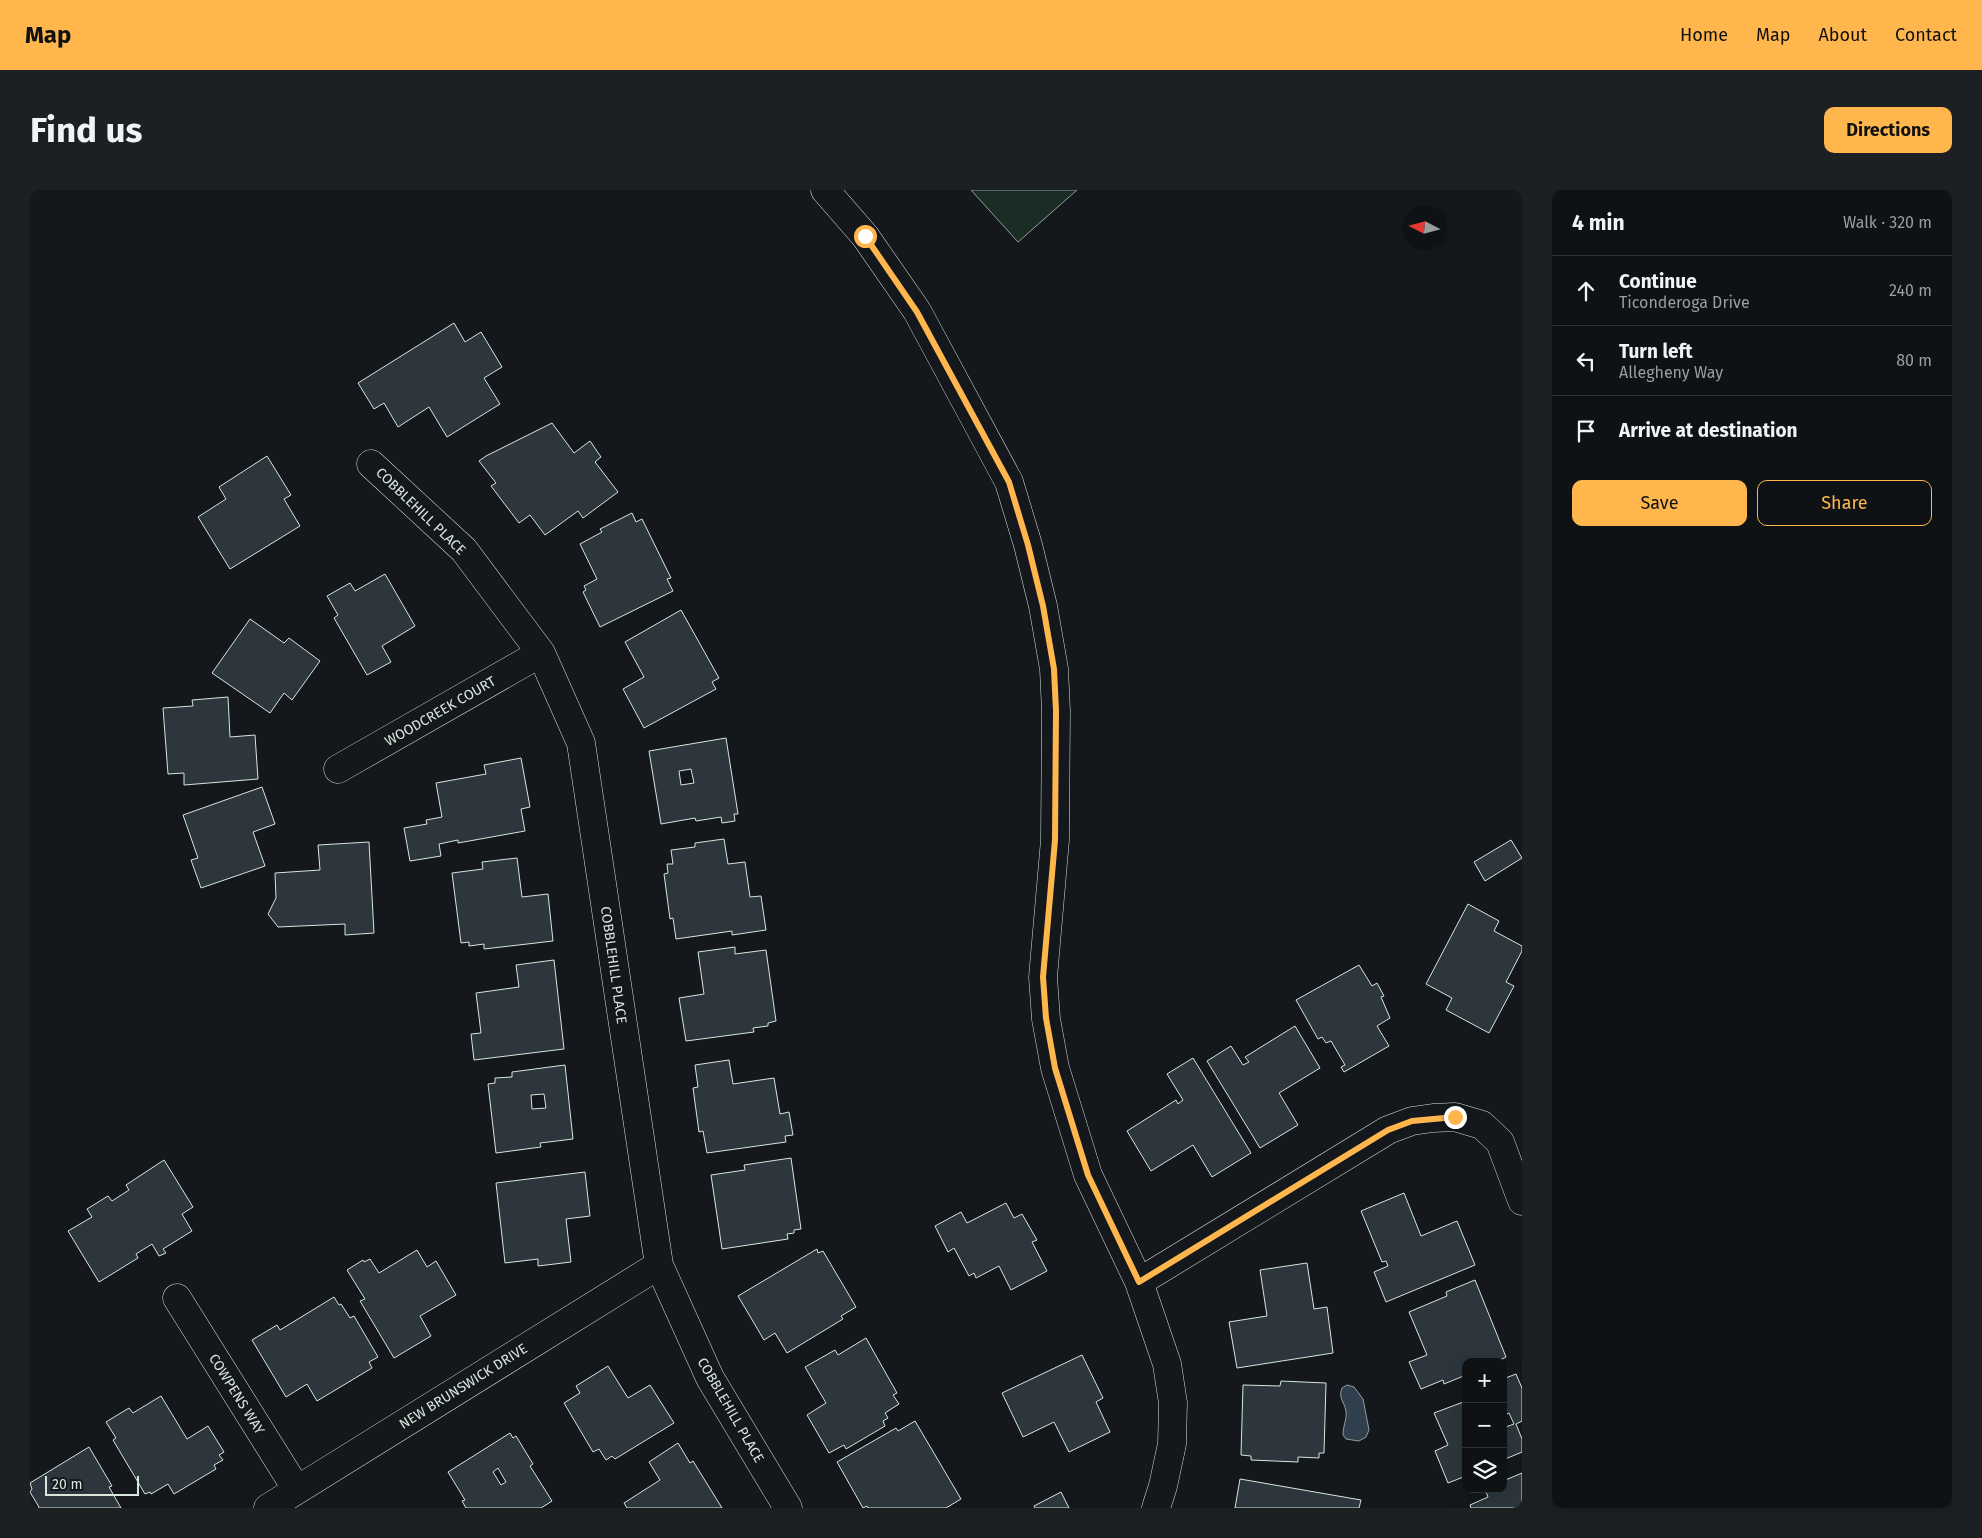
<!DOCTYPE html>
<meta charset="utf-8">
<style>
:root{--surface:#0f1215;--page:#1d2022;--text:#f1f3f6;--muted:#9b9ea0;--line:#2f3234;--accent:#ffb74d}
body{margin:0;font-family:"Fira Sans",sans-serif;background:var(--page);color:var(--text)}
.controls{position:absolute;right:15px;bottom:15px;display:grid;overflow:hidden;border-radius:10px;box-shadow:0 5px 20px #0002}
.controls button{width:45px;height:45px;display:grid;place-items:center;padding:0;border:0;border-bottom:1px solid var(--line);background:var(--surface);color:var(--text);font:25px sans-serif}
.compass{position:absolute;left:1372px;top:15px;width:45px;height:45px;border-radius:50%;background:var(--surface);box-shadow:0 5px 20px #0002;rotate:276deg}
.scale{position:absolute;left:15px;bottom:12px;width:94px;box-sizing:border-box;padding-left:5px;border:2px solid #d8e6dc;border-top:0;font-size:14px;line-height:18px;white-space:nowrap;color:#d8e6dc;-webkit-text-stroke:4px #14181c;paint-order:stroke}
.stop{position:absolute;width:15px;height:15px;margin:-11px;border:4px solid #ffb74d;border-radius:50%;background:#fff}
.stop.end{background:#ffb74d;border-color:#fff;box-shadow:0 1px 5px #0008}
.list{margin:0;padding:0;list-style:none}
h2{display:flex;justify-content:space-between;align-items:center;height:65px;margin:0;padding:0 20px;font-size:21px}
h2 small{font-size:16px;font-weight:400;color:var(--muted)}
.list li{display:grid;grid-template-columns:32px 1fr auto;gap:15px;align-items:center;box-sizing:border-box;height:70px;padding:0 20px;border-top:1px solid var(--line)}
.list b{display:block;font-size:19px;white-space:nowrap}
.list p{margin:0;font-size:16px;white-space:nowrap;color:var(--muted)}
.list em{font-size:16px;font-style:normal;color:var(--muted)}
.actions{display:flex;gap:10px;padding:15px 20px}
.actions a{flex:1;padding:11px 0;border:1px solid var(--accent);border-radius:10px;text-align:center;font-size:18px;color:var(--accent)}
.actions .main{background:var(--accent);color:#111}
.icon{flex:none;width:28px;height:28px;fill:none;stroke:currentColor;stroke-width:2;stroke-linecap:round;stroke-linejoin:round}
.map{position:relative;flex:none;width:1492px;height:1318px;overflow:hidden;border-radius:10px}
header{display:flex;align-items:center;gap:30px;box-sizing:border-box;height:70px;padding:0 25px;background:var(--accent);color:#111}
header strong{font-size:24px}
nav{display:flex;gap:28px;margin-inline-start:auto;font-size:18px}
.intro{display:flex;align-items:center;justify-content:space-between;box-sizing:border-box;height:120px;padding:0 30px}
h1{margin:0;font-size:35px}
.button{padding:12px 22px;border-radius:10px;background:var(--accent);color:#111;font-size:18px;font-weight:700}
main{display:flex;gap:30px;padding:0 30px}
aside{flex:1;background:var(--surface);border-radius:10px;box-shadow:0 5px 20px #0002}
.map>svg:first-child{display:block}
.green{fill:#1a2d24;stroke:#939e99}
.water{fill:#2f3f4d;stroke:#939e99}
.building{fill:#2c363c;stroke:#d8e6dc;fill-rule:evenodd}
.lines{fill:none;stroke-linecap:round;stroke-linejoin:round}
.minor-casing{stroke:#d8e6dc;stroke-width:29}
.minor{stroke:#14181c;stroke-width:28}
.route{stroke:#ffb74d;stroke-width:6}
.labels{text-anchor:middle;stroke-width:4;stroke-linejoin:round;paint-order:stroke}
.street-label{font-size:14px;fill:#d8e6dc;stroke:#14181c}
</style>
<header>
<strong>Map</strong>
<nav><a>Home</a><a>Map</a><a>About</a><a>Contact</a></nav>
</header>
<div class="intro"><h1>Find us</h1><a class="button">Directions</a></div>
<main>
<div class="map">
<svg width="1492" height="1318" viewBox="0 0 1492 1318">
<rect width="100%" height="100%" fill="#14181c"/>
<!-- green -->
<path class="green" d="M941,0H1047L988,52Z"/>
<!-- water -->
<path class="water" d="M1317,1195L1324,1197L1333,1209L1339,1240L1336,1247L1329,1251L1316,1249L1313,1245C1313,1236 1317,1229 1316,1221C1314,1211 1308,1208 1312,1198Z"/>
<!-- building -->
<path class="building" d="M424,133L435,152L451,142L472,177L454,188L470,214L417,247L399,217L368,237L354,213L344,219L328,193Z
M522,233L544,263L560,251L571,267L565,272L588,302L553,328L548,321L515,345L500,325L489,333L461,296L466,293L449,271L456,266Z
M237,266L261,305L254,309L270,336L200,379L168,327L196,309L189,297Z
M602,323L606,332L612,329L641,388L637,389L643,401L570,437L553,402L556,400L554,396L567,389L550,354L572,342L570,339Z
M355,384L385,436L352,456L361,472L337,485L304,428L308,425L297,406L320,393L325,401Z
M651,420L689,488L682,492L686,499L614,538L593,499L614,487L595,452Z
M220,429L254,453L259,448L290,471L262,510L254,503L240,523L182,483Z
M198,507L200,547L225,545L228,589L154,595V583L138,584L133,518L163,516L162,510Z
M696,548L708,624H704L705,631L692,633L691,627L666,631L665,628L631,634L619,561ZM661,579L664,593L651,595L649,581Z
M491,568L500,617L491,619L495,641L428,653V650L409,654L411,666L380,671L374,638L397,634L396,630L412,627L406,593L456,584L454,575Z
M232,597L245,634L223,642L235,676L171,698L161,670L168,668L153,625Z
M694,649L698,674L715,672L720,707L731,706L736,740L702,745V741L646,749L643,728L640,729L634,684L638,683L637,674H643L641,660L665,657V653Z
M1481,650L1492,668L1455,691L1444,672Z
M339,652L344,743L315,745V734L248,737L238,724L246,708L245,683L290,680L288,655Z
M487,668L492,707L518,704L523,751L454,759V754L439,756V752L431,753L422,683L453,679L452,672Z
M1438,714L1469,731L1464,741L1492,756V761L1476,792L1484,796L1459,843L1416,820L1422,808L1396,794Z
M705,757V764L736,760L746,831L738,833V836L723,838L724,842L656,851L649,808L674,804L668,762Z
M524,770L534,859L444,870L441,844L451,843L446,803L489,797L486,775Z
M1329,775L1342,796L1347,793L1354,806L1351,807L1360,828L1347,836L1359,856L1314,882L1311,877L1315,875L1301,851L1296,853L1292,847L1288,849L1266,810Z
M1265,836L1290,878L1249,903L1268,935L1230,958L1177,871L1201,856L1213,875L1219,872L1215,867Z
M1163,868L1221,963L1182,987L1163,955L1121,981L1097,941L1146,910L1148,914L1153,910L1137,884Z
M699,870L703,894L744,888L750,924L759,922L763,945L755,946L756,952L677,963L673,941L669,942L663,898L668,897L665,875Z
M535,875L543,949L510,953L511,957L466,963L458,894L465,893V888L482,887V882ZM514,904L516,918L502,919L501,905Z
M761,968L771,1039L764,1040V1043L757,1044L758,1049L692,1059L681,985L715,980L714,975Z
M134,970L163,1017L152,1024L162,1041L133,1059L136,1063L129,1066L122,1054L106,1064L108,1068L69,1092L38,1041L62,1027L57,1019L78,1006L82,1011L99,1000L96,995Z
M555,982L560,1026L536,1029L541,1072L508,1076V1069L475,1073L466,993Z
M1374,1003L1391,1046L1427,1031L1445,1075L1356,1112L1344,1082L1358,1076L1356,1071L1352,1072L1331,1021Z
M976,1013L984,1028L992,1024L1007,1050L1002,1052L1017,1081L981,1100L969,1076L946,1088L944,1083L939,1086L924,1058L918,1062L905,1036L931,1022L937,1033Z
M787,1059L788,1063L793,1061L826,1117L811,1126L813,1129L757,1163L745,1143L734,1150L708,1106Z
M387,1060L397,1077L406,1071L426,1105L390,1126L401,1146L364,1168L330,1111L335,1109L317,1080L333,1070L334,1072L340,1069L349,1083Z
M1277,1073L1284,1119L1297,1117L1303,1163L1207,1178L1199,1132L1237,1126L1230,1080Z
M1445,1090L1476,1167L1466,1172H1436V1185L1414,1194L1413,1190L1391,1199L1379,1172L1397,1165L1379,1122L1417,1106L1416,1102Z
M304,1107L309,1115L311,1114L320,1128L324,1126L348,1167L339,1172L342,1178L287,1211L277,1194L256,1207L222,1150L247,1135L250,1140Z
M836,1148L867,1203L863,1205L869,1214L855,1223L858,1228L853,1231L855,1236L816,1259L814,1255L799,1263L777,1225L796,1213L775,1177L805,1160L808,1165Z
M1052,1165L1073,1208L1066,1212L1080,1242L1039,1262L1024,1232L993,1247L972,1203Z
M578,1176L598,1208L620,1195L644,1233L585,1269L582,1266L576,1270L569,1259L563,1262L534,1213L550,1203L546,1196Z
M1486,1184L1492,1198V1231L1486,1234L1492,1249V1262L1473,1270V1238L1484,1234L1479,1223L1473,1226V1189Z
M1251,1191L1296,1193L1294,1263H1289V1268L1268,1267V1272L1221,1270V1266L1211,1265L1213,1195L1250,1196Z
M131,1206L157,1249L178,1236L194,1262L189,1265L193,1270L184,1275L186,1279L144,1304L138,1294L121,1304L120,1302L115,1304L83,1250L86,1248L76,1232L99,1218L103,1223Z
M1436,1211V1286L1418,1293L1405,1261L1418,1255L1404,1223Z
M885,1231L931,1309L916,1318H838L837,1316L833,1318L807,1272L866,1238L868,1241Z
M480,1243L483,1248L486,1246L503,1274L500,1276L522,1311L511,1318H436L432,1311L435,1310L418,1282ZM468,1278L476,1292L471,1295L463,1282Z
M648,1253L660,1273L663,1271L692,1318H597L594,1313L630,1290L619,1272Z
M59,1257L82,1296L79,1297L91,1318H8L9,1317L0,1302L2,1299L0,1293Z
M1492,1283V1314L1487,1317L1488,1318H1441L1440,1315L1458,1307L1456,1302L1464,1299H1473V1291Z
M1210,1289L1331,1310L1329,1318H1205Z
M1031,1302L1039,1318H1005L1004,1316Z"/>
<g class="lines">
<!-- minor casing -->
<g class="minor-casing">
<path id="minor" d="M795,0L835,46L887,121L979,292L998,355L1013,416L1024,479L1026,521L1025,650L1013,787L1016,829L1025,878L1058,985L1109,1092L1137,1174L1143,1213L1142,1254L1133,1296L1126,1318
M341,274L434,360L511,463L551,553L629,1075L680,1188L758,1318
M308,579L511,463
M1109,1092L1358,940L1382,931L1403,928L1425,927L1452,935L1470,952L1492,1011
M147,1108L267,1300
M238,1318L629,1075"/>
</g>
<!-- minor -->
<use href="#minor" class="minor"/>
</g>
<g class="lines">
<!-- route -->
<path class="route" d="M835,46L887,122L979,292L998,355L1013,416L1024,479L1026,521L1025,650L1013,787L1016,828L1025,878L1058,985L1109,1092L1358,940L1382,931L1425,927"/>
</g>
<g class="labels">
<!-- street labels -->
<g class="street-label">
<text transform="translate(391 321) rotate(44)" y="5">COBBLEHILL PLACE</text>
<text transform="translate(410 521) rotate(-30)" y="5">WOODCREEK COURT</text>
<text transform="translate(584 775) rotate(82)" y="5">COBBLEHILL PLACE</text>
<text transform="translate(433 1196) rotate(-32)" y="5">NEW BRUNSWICK DRIVE</text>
<text transform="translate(207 1204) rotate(58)" y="5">COWPENS WAY</text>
<text transform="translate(701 1220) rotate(60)" y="5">COBBLEHILL PLACE</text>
</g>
</g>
</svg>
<div class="controls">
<button>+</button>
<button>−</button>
<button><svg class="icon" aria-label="layers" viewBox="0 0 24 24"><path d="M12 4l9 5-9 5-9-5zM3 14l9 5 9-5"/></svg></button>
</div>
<svg class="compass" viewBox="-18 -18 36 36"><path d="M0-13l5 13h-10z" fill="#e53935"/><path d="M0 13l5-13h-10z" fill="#9b9ea0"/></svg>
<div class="scale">20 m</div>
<div class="stop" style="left:835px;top:46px"></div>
<div class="stop end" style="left:1425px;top:927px"></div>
</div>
<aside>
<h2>4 min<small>Walk · 320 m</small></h2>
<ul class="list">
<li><svg class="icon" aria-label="ahead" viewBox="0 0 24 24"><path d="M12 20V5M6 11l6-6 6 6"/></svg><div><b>Continue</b><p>Ticonderoga Drive</p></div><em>240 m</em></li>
<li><svg class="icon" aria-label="left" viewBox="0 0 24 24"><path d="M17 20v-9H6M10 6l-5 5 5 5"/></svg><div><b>Turn left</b><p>Allegheny Way</p></div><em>80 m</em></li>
<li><svg class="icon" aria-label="arrive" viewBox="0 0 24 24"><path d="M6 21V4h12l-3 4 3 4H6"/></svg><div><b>Arrive at destination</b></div></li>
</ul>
<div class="actions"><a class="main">Save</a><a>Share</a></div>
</aside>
</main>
